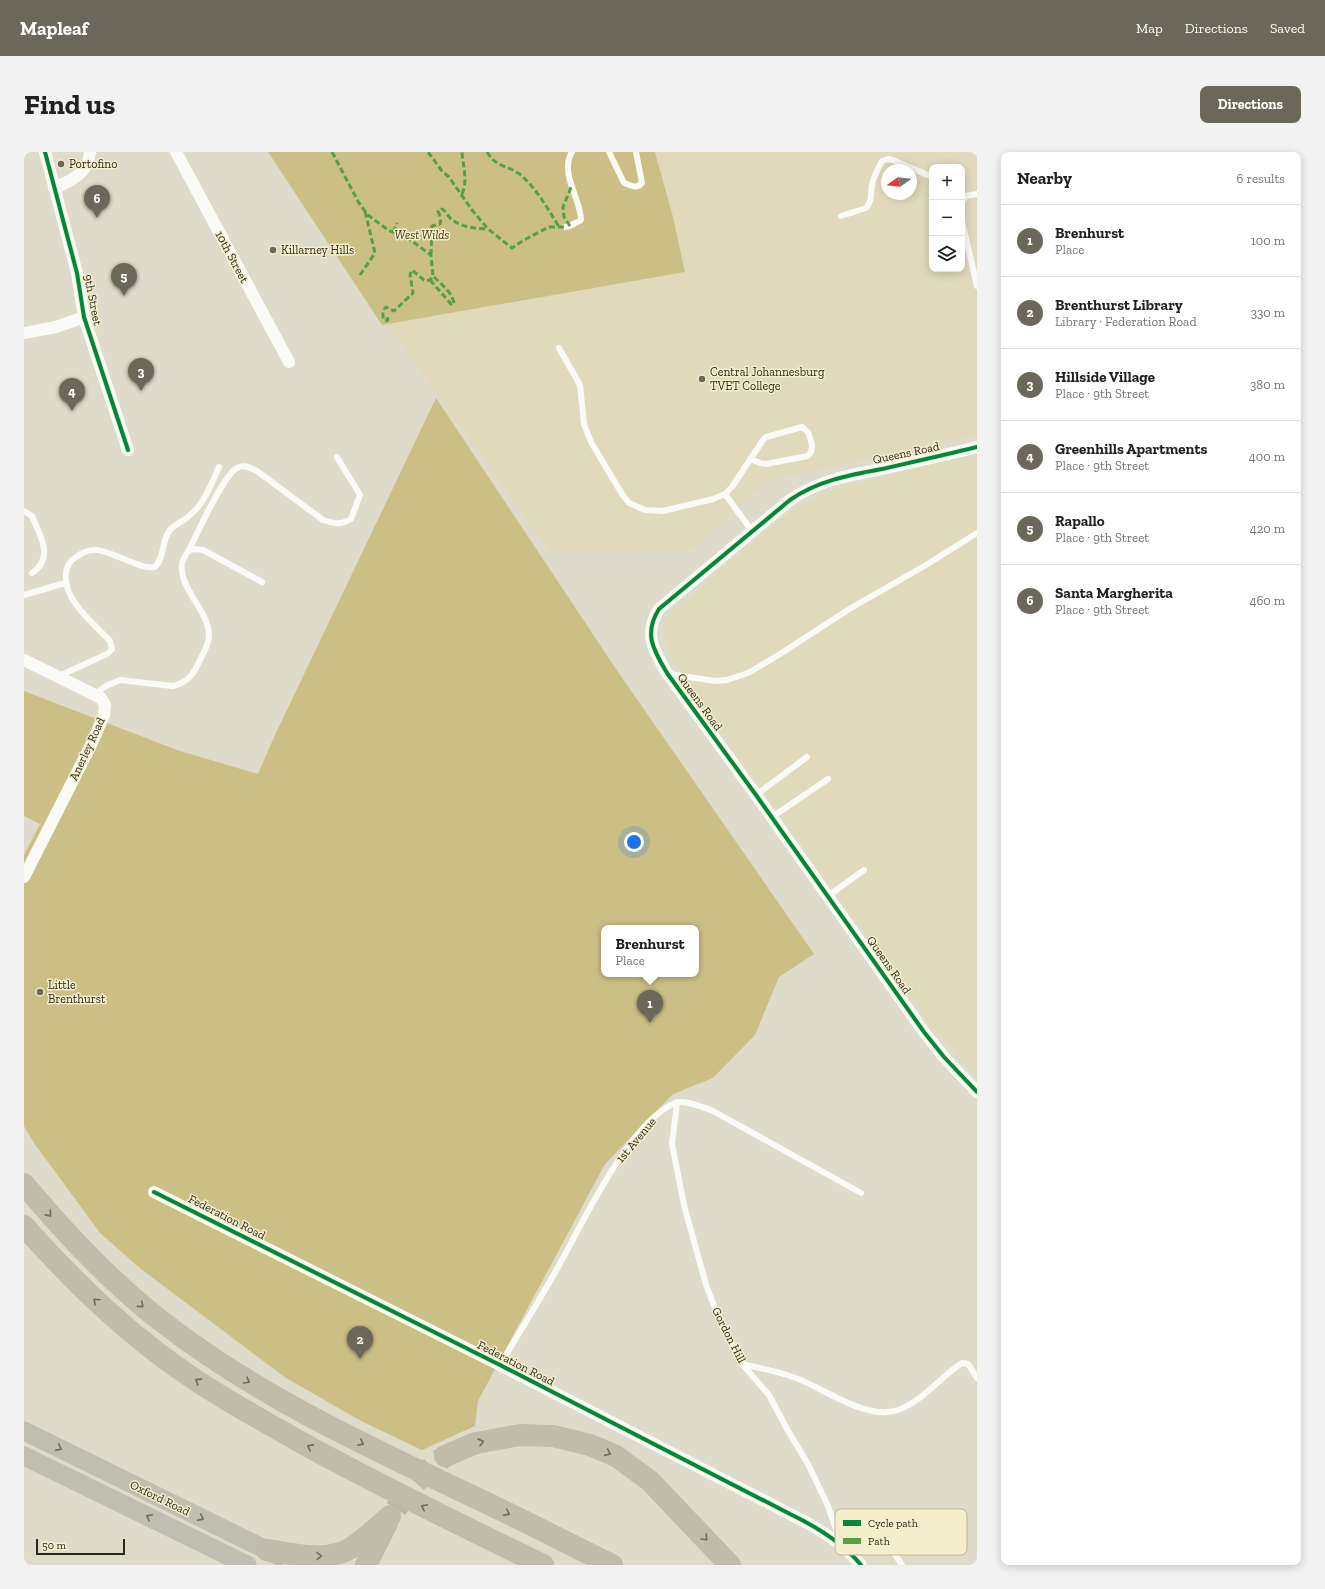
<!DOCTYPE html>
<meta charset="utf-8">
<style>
:root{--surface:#fff;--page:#f2f2f2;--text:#202124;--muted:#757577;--line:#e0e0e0;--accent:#6b675a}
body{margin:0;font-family:"Zilla Slab",serif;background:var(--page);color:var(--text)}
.controls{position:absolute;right:12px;top:12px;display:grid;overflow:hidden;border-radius:8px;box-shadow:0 2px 10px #0003}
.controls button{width:36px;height:36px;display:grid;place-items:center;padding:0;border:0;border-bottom:1px solid var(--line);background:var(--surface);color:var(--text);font:20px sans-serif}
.compass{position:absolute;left:857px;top:12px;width:36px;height:36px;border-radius:50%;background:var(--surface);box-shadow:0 2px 10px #0003;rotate:255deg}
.scale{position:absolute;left:12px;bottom:10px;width:89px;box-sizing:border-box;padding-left:4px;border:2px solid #2c291d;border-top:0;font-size:11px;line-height:14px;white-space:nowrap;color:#2c291d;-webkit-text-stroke:3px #f5eecd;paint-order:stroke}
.you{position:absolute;left:610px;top:690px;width:14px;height:14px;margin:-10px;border:3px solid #fff;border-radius:50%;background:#1a73e8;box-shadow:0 0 0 6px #1a73e833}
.badge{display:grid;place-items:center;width:26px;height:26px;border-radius:50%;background:var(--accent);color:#fff;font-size:13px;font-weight:700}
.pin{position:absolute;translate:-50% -33px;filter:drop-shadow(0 1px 2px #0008)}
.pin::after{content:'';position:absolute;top:21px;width:14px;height:12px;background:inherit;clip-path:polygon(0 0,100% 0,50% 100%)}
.popup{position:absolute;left:577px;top:773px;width:98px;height:52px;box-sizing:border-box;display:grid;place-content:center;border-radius:8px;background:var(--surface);filter:drop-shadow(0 1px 3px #0005);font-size:13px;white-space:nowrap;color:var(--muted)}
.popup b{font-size:15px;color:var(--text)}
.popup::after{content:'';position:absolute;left:50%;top:100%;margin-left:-8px;border:8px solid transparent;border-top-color:var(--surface)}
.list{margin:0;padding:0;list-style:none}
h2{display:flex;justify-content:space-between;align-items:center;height:52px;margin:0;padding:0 16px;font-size:17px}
h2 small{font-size:13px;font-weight:400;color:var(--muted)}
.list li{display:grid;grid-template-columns:26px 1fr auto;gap:12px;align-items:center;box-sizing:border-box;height:72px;padding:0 16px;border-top:1px solid var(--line)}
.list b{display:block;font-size:15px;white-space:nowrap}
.list p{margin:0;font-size:13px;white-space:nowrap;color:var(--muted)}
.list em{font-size:13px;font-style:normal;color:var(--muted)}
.icon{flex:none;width:22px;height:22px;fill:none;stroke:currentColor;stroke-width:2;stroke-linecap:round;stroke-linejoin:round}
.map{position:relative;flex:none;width:953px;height:1413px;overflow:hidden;border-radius:8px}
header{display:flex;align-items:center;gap:24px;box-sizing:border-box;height:56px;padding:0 20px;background:var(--accent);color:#fff}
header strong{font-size:19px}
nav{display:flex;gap:22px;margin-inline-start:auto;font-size:14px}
.intro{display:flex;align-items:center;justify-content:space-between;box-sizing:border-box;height:96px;padding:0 24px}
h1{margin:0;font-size:28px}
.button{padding:10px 18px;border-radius:8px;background:var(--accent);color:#fff;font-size:14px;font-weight:700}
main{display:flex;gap:24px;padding:0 24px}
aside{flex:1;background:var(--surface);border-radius:8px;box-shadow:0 2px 10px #0003}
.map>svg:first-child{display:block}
.built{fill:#e0d9bc;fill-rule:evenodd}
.forest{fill:#ccbf86;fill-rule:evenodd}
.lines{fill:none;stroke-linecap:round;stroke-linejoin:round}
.highway-tunnel{stroke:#bbb7a7;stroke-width:22;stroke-dasharray:22 11;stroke-linecap:butt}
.lane{stroke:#fafaf7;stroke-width:6}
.street{stroke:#fafaf7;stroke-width:12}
.primary{stroke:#c0bdb1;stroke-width:19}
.highway{stroke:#c0bca9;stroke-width:22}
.quiet{stroke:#51a341;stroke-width:3;stroke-dasharray:6 3;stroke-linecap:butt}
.cycleway-casing{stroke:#f5eecd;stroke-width:6}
.cycleway{stroke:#00873e;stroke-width:4}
.oneway{stroke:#6f6b5c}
.oneway2{stroke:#6f6c60}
.poi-dot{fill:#6b675a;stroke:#f5eecd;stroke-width:1.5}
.labels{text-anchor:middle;stroke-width:3;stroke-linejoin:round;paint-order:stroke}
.poi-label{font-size:12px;fill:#2c291d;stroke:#f5eecd;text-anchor:start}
.park-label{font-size:12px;font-style:italic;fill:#3f3610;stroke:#f5eecd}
.street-label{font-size:12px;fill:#2c291d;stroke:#f5eecd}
.key{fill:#f5eecd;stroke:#b9b398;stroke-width:1}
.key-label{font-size:11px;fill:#2c291d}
</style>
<header>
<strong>Mapleaf</strong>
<nav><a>Map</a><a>Directions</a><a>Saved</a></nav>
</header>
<div class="intro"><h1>Find us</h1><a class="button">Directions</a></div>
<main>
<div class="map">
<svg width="953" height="1413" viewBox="0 0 953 1413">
<rect width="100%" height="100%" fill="#dfdbca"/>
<!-- built -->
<path class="built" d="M631,0H953V283L744,329L666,398L526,400L363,172L661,120L649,65ZM908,15H938V117H908ZM863,18H887V42H863Z
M953,300V924L906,873L720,612L644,501L639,469L700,415L768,359L799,341Z"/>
<!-- forest -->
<path class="forest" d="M244,0H631L649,65L661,120L358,173Z
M412,246L592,517L790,802L755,825L731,883L689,926L649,942L581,1012L454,1249L451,1274L398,1298L337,1269L262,1226L117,1117L76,1081L10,991L0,974V703L16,672L0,664V539L153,598L234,622L251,583ZM580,776H672V822H580Z"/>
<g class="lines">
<!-- highway-tunnel -->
<path class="highway-tunnel" d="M372,1357C386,1335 400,1320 421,1304"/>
<!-- lane -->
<path class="lane" d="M585,0L600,31C607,33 612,38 618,31L612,0
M938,51L941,44L953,42
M817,64L842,56C850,46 845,40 849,29C851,22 855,15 858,9L864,7L869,8L908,25
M938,69L953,134
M541,75L546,74L557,68C557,47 535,21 548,0
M535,196L556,233L560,272L567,290L598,342L605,351L621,358L639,359L689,347L701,342
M726,307L736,311L742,312L784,304C791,297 787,289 784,280L778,275L742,285L739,288L708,335L701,342L728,379
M0,359L8,364C16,384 31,405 8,421
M165,398C173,382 200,322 213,316C220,312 227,316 233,319L299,368C311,372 317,373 327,367L336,343C329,330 320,318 313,305
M0,443L41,431
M645,522L691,529L703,528L724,521L753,504L827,456L902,413L953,381
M35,524L83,502L88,497L86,489C69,471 39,448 42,422C42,417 44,412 48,408C55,402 63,397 73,398C90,400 117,418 131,415C141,405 137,389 146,378C151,372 160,369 166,363C180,352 188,331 195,315
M71,542L82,534L96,528L148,534C160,532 168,525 173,514C177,505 185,494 185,483C185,459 155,437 158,412C159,407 162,402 165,398L170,397L179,398L238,430
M732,643L783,605
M748,665L804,627
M804,744L840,718
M653,951L648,992L660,1053L682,1133L698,1174L718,1212L745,1243L763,1277L784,1312L804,1354L818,1395L844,1380C861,1384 869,1400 878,1413
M718,1212C735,1216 752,1219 769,1225C799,1235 841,1269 874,1258C899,1249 916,1225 938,1211L944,1212L953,1226
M476,1213C495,1181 515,1149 533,1117C558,1073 604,971 651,951C661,947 680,956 689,959L837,1041"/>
<!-- street -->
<path class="street" d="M21,0L53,121L60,165L104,298
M152,0L265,210
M30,36C47,29 65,21 66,0
M0,181L32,175L60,165
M953,295C921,303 889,310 858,317C825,323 793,329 766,348L635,457C619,482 630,499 643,521L732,643L900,880L920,905L953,940
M0,508L77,546L81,553L80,563L68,591L0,725
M130,1040L476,1213L766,1362C791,1374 819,1391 837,1413"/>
<!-- primary -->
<path class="primary" d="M0,1279L255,1404
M0,1304L223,1413"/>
<!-- highway -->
<path class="highway" d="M0,1032C40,1080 83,1126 132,1165C228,1241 338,1292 448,1344C495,1366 541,1390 588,1413
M0,1074C52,1132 107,1186 173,1229C214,1256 257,1279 300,1303C372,1341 446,1378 519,1413
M421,1304L452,1291L496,1283L529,1284L566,1293L592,1304L626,1329L706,1413
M243,1398C272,1402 304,1412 330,1394C343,1385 355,1374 366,1364
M342,1413L363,1371"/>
<!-- quiet -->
<path class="quiet" d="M308,0L335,51L344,63L364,78L385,87L407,103L409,124L406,128L401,129L388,118L386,123L389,141L370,159L362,155C358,159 358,165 361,169L364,168L363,165H359
M404,0L418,19L425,25L448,58L464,77L488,96L500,88L525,75H541
M463,0C473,17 484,12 498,24C514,39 524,57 535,75
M438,42C444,29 439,14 438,0
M546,74L540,65L539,55L548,33
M369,80L373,71
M407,103L408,74L416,72L417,67L414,59L418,57C422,59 423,63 426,66C438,76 449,76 464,77
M336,123L351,101L341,59
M406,128L427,152H430C429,141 417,132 409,124"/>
<!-- cycleway casing -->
<g class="cycleway-casing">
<path id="cycleway" d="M21,0L53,121L60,165L104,298
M953,295C921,303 889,310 858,317C825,323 793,329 766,348L635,457C619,482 630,499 643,521L732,643L900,880L920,905L953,940
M130,1040L476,1213L766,1362C791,1374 819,1391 837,1413"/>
</g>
<!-- cycleway -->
<use href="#cycleway" class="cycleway"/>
</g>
<!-- one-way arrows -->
<defs><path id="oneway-chevron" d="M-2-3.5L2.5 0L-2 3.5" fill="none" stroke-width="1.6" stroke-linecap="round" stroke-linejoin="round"/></defs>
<g class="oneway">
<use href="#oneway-chevron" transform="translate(25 1062) rotate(48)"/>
<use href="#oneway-chevron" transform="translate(72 1149) rotate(-137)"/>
<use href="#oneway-chevron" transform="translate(117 1153) rotate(40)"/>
<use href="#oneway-chevron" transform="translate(174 1229) rotate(-147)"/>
<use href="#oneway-chevron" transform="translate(223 1229) rotate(31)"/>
<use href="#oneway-chevron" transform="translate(457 1290) rotate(-14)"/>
<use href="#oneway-chevron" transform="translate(337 1291) rotate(27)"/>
<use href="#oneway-chevron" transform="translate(286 1295) rotate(-152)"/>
<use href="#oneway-chevron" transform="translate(584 1301) rotate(24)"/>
<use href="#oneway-chevron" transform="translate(400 1355) rotate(-153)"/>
<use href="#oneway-chevron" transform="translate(483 1361) rotate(26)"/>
<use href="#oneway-chevron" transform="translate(681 1386) rotate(47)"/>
<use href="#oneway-chevron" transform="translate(295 1404) rotate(-1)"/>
</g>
<g class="oneway2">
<use href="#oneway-chevron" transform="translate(35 1296) rotate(26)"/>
<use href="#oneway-chevron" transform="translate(125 1365) rotate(-154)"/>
<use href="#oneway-chevron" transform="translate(177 1366) rotate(26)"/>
</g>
<!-- markers -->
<g class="poi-dot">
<circle cx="37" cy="12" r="4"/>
<circle cx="249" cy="98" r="4"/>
<circle cx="678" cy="227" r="4"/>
<circle cx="16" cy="840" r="4"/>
</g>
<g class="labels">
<!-- poi labels -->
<g class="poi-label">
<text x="45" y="16">Portofino</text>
<text x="257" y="102">Killarney Hills</text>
<text x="686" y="224">Central Johannesburg<tspan x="686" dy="14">TVET College</tspan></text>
<text x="24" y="837">Little<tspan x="24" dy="14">Brenthurst</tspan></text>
</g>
<!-- park labels -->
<g class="park-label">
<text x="398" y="87">West Wilds</text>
</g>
<!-- street labels -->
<g class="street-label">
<text transform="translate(208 105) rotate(62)" y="4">10th Street</text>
<text transform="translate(69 148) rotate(79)" y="4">9th Street</text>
<text transform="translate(882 301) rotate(-12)" y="4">Queens Road</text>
<text transform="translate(676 550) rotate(54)" y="4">Queens Road</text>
<text transform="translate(63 597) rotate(-65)" y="4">Anerley Road</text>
<text transform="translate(865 813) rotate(55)" y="4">Queens Road</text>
<text transform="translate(612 988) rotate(-50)" y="4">1st Avenue</text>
<text transform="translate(203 1065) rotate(27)" y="4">Federation Road</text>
<text transform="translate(705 1183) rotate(63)" y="4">Gordon Hill</text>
<text transform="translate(492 1211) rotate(27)" y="4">Federation Road</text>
<text transform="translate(136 1346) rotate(26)" y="4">Oxford Road</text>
</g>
</g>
<!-- legend -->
<rect x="811" y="1357" width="132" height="46" rx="6" class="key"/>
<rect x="819" y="1368" width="18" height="6" fill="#00873e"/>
<rect x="819" y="1386" width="18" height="6" fill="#51a341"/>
<g class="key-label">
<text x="844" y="1375">Cycle path</text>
<text x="844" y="1393">Path</text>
</g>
</svg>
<div class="controls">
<button>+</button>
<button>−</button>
<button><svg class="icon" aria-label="layers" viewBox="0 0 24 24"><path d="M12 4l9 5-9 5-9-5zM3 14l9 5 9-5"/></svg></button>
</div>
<svg class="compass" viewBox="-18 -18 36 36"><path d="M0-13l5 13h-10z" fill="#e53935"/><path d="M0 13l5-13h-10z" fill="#757577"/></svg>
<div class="scale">50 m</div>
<div class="you"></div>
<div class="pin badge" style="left:626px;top:871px">1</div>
<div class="popup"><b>Brenhurst</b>Place</div>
<div class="pin badge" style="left:336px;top:1207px">2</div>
<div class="pin badge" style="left:117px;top:239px">3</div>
<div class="pin badge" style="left:48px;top:259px">4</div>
<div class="pin badge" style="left:100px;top:144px">5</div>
<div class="pin badge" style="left:73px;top:66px">6</div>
</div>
<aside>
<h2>Nearby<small>6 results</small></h2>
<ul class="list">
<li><span class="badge">1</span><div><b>Brenhurst</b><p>Place</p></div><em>100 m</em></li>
<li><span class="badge">2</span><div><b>Brenthurst Library</b><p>Library · Federation Road</p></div><em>330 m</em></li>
<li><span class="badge">3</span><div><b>Hillside Village</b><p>Place · 9th Street</p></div><em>380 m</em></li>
<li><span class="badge">4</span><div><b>Greenhills Apartments</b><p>Place · 9th Street</p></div><em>400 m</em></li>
<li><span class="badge">5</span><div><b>Rapallo</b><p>Place · 9th Street</p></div><em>420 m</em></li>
<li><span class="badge">6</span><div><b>Santa Margherita</b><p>Place · 9th Street</p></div><em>460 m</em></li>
</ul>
</aside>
</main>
